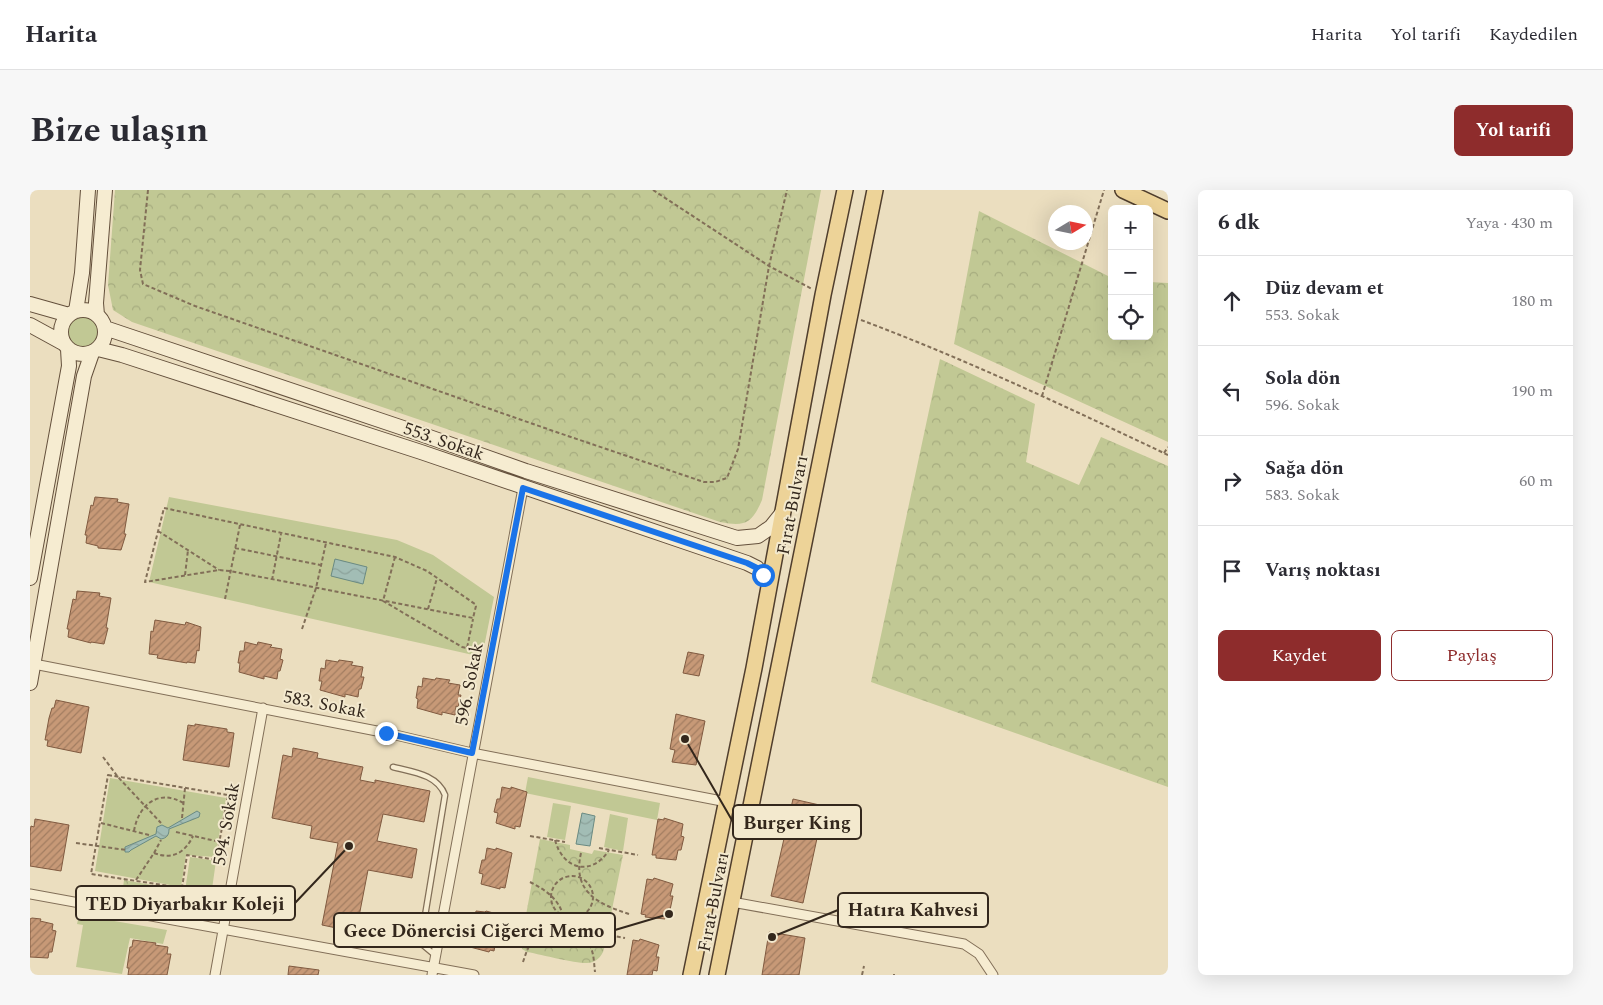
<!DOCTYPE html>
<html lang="tr">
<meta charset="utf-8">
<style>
:root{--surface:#fff;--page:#f7f7f7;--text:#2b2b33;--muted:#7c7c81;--line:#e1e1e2;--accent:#8e2c2c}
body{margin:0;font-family:Spectral,serif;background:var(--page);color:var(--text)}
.controls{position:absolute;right:15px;top:15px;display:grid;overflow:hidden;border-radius:8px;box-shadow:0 5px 20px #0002}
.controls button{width:45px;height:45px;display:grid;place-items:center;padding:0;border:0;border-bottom:1px solid var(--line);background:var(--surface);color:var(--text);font:25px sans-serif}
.compass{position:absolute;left:1018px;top:15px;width:45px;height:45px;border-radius:50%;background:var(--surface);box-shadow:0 5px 20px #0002;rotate:80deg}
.stop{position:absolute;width:15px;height:15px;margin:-11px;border:4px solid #1a73e8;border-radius:50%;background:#fff}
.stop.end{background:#1a73e8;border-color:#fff;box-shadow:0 1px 5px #0008}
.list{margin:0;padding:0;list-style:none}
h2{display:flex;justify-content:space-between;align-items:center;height:65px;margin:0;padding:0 20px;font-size:21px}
h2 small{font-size:16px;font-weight:400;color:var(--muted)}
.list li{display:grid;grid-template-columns:32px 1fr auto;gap:15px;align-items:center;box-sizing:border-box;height:90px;padding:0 20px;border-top:1px solid var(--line)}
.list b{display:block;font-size:19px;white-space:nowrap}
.list p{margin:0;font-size:16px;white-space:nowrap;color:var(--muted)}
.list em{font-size:16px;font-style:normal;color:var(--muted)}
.actions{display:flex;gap:10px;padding:15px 20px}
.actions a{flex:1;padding:11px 0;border:1px solid var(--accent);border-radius:8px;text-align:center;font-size:18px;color:var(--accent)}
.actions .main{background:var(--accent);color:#fff}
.icon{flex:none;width:28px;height:28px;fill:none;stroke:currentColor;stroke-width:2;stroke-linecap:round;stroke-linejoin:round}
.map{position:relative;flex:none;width:1138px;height:785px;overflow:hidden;border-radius:8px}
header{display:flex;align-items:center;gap:30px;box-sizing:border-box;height:70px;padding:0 25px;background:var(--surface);border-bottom:1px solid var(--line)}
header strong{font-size:24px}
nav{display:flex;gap:28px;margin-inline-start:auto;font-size:18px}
.intro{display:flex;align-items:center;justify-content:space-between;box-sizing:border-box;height:120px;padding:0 30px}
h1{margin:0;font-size:35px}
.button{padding:12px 22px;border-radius:8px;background:var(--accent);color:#fff;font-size:18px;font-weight:700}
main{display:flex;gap:30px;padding:0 30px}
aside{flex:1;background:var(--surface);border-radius:8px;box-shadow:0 5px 20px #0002}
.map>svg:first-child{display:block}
.green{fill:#c1c894}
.forest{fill:url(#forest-crowns)}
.water{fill:url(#water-waves);stroke:#6a8a82}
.building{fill:url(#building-hatch);stroke:#805a40}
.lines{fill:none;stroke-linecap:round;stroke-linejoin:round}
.lane-casing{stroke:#826f58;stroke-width:7}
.street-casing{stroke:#826f58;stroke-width:11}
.secondary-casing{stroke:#64503c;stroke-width:16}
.primary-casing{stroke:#503e2d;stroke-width:18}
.path{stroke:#826f58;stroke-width:2;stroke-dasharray:4 2.5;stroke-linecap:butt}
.lane{stroke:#f6ecd1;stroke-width:4.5}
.street{stroke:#f6ecd1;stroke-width:9}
.secondary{stroke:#f6ecd1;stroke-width:14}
.primary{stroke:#edd398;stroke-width:15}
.route{stroke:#1a73e8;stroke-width:6}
.labels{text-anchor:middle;stroke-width:4;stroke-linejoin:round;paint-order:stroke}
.street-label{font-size:18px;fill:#33271c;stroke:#f3e9ce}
.leader{fill:none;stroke:#33271c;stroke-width:2}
.callout-dot{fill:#33271c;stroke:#f3e9ce;stroke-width:2}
.callout{fill:#f3e9ce;stroke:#33271c;stroke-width:2}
.callout-label{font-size:19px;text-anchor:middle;font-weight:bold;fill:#33271c}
</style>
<header>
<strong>Harita</strong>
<nav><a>Harita</a><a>Yol tarifi</a><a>Kaydedilen</a></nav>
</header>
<div class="intro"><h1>Bize ulaşın</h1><a class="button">Yol tarifi</a></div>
<main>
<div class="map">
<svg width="1138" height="785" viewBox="0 0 1138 785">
<defs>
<pattern id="forest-crowns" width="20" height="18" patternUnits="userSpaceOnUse" patternTransform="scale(1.25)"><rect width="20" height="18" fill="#c1c894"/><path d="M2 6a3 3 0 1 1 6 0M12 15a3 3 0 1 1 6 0" fill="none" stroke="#a6ac7f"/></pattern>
<pattern id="water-waves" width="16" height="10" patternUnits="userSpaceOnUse" patternTransform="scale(1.25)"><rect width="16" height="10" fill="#a2bdb5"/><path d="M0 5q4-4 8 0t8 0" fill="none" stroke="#8ca29b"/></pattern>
<pattern id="building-hatch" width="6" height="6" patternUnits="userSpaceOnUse" patternTransform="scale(1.25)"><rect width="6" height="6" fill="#c79977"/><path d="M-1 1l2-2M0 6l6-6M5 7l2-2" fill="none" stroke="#a27d61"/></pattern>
</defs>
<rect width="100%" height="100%" fill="#ebdebf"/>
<!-- green -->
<path class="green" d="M35 143a17 17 0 1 1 34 0a17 17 0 1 1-34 0Z
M139,307L367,350L403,365L464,407L452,467L119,392Z
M498,587L630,613L627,630L495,603Z
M80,588L196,608L185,667L156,665L151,697L65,681Z
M523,613L541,616L535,650L517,647Z
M580,624L598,628L593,661L574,657Z
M160,667L186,671L179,720L124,710L127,696L155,701Z
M49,725L137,740L133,754L100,748L92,784L46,777L53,735L47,734Z"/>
<!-- forest -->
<path class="forest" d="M85,0H791L732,310C722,333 716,337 690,332L102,132L83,120L78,95Z
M949,21L1082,88V146H1119V92L1138,93V252L924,154Z
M910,169L1005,214L996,272L1049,295L1071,247L1138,276V597L841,492Z
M510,649L540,655V659L562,664L564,660L593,665L574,759C572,767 565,773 557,773C542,773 514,765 497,762L492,759L491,752Z
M94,690L127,696L124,710L92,705Z"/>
<!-- water -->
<path class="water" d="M305,369L337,377L333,394L301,386Z
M167,621L170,623L169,627L139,639C139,645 137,648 131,649L126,646L101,660L99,662H95V657L126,644L127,637L132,635L138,638Z
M552,623L565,626L560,656L546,654Z"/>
<!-- building -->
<path class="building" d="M65,307L88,309L87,312L99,314L94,344H96L91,360L68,358V356L56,353L57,345H55L61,315L63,316Z
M47,401L70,403L69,406L81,408L76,438H78L74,454L61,452V453L38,447L39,439H37L43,409L46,410Z
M125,430L155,435L156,432L171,437L169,461L167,460L165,473L157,472V473L127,468L128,465L119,464L121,441L123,442Z
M215,452L227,455L228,452L242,455L240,457L252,459L250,469L253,470L250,481H248L247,489L234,486V489L209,482L210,473H208L210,461H214Z
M658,462L674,465L669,486L653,483Z
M296,470L308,472L309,470L323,472L321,475L333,477L331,487H334L331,499H329L328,507L315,504V507L290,500L292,491H289L291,478L295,479Z
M393,488L405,490L406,488L420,490L418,493L430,495L428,505H431L428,517L426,516L425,525L412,522V525L387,518L388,509L386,508L388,496L392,497Z
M26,510L59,517L51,563L17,556L18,550H15L19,528L22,518H24Z
M646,524L675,531L666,575L642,572L645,560L640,559Z
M165,534L197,539V542L204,543L199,577L153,570L158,535L165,536Z
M263,558L288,563L287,568L333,577L330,590L345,593V590L400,601L394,632L353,624L347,651L387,659L382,688L338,680L326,742L292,735L308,653L280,648L282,636L242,628L253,565L262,567Z
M472,597L481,599V597L497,602L490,637L485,636V639L466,633L468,623L464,622L467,609H470Z
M763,609L794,616L773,713L741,706Z
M634,628L653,634L651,646L654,647L651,660H648L646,670L626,668V665H622L628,629L634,630Z
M5,629L39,635L31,681L0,676V642L1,636L4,637Z
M457,658L466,660V658L482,663L475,698L470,697V699L451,694L453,684L449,683L452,670H455Z
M624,688L643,694L640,706H643L640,720L637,719L635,729L615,727L616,725L611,724L617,689L623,690Z
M446,721L455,722L456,721L471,725L464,761L460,760L459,762L440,757L442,746H439L441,732L444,733Z
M2,728L11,729L10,731L23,734L22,740L26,741L22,762H19L18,768L0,767V729Z
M739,742L775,748L769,785H732Z
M610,749L629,755L626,767H629L627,781L623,780L622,785H597L603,750L609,751Z
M103,750L126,753L125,755L138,757L137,764H141L137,785H98L99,778H97L100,757H102Z
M259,776L289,780L288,785H258Z"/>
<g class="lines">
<!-- lane casing -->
<g class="lane-casing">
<path id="lane" d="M363,577C382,582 407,584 415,605L392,744L393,755L405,765"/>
</g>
<!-- street casing -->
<g class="street-casing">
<path id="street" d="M4,474L357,543L442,563L697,612
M0,704L444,785
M702,712L934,754L949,764L963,785
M185,785L233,518
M402,785L493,298"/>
</g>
<!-- secondary casing -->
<g class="secondary-casing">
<path id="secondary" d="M0,114L39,125
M31 142a22 22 0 1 1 44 0a22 22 0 1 1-44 0Z
M46,121L52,83L58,0
M67,125L66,113L75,0
M0,135L33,153
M75,138L385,242L496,281L707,348L728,346L741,337L753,322
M68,159L92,165L391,262L717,373L727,378L739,393
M0,388L39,176L38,159
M0,493L54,186L62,163"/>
</g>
<!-- primary casing -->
<g class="primary-casing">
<path id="primary" d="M1093,0L1138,21
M661,785L724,478L793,105L815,0
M687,785L845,0"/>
</g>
<!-- path -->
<path class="path" d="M118,0L110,80L113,94L165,116L529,243L674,292H685L697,288L708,259L739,76L757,0
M623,0L739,76L782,99
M831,130C935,169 1037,217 1138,265
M1012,206L1074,0
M1134,263L1138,257
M134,318L365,367L397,381L445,414L446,416L443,428L200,381L189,380L115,392Z
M128,341L189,380
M205,358L290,375
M365,367L353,411L432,457L437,458L443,429
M155,385L158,360
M242,390L251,344
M195,409L210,335
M398,419L407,388
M272,439L286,398L296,353
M73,567L88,587L131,633
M78,585L198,605L186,670L157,665L152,698L61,684Z
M152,628L155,598
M71,633L119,645
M104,641C108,616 128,598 153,613
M146,642L190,652
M500,646L535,652
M525,650C533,680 562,687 579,660
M46,653L96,660
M569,658L608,665
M124,663C142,670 155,663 163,646
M551,663C542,702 568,714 599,724
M521 707a21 21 0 1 1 42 0a21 21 0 1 1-42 0Z
M106,690L124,663L131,650
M500,692C522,703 538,717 533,744
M493,730L503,732L513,741
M556,749L568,743L595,748
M493,772C496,763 499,753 506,747C523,730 552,735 561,758C564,765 564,774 565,782
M832,785L834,776
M864,785V784"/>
<!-- lane -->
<use href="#lane" class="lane"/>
<!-- street -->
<use href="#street" class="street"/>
<!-- secondary -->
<use href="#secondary" class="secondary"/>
<!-- primary -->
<use href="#primary" class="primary"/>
</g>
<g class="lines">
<!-- route -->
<path class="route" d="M356,543L442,563L493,298L717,373L727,378L733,385"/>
</g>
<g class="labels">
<!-- street labels -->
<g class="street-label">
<text transform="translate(414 251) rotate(19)" y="6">553. Sokak</text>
<text transform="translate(762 315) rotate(-79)" y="6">Fırat Bulvarı</text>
<text transform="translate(439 494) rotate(-79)" y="6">596. Sokak</text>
<text transform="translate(295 514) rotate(11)" y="6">583. Sokak</text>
<text transform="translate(196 634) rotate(-80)" y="6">594. Sokak</text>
<text transform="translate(683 712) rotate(-79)" y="6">Fırat Bulvarı</text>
</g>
</g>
<!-- callouts -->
<path class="leader" d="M655 549L703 632M319 656L265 713M742 747L808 720M639 724L585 740"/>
<g class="callout-dot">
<circle cx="655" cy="549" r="5"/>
<circle cx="319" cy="656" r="5"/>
<circle cx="742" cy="747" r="5"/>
<circle cx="639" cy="724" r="5"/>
</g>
<g class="callout">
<rect x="703" y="615" width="128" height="34" rx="5"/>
<rect x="46" y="696" width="219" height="34" rx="5"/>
<rect x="808" y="703" width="150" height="34" rx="5"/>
<rect x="304" y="723" width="281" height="34" rx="5"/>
</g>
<g class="callout-label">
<text x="767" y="639">Burger King</text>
<text x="155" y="720">TED Diyarbakır Koleji</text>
<text x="883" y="726">Hatıra Kahvesi</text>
<text x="444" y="747">Gece Dönercisi Ciğerci Memo</text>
</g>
</svg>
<div class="controls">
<button>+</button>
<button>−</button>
<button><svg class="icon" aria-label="locate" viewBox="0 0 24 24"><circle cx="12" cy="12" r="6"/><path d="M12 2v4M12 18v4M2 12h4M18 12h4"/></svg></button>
</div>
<svg class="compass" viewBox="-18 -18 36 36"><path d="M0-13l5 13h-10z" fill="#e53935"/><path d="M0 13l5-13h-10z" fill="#7c7c81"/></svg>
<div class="stop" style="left:733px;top:385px"></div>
<div class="stop end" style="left:356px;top:543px"></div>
</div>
<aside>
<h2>6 dk<small>Yaya · 430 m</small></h2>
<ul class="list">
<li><svg class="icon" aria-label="ahead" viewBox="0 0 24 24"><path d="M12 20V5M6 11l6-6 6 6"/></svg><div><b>Düz devam et</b><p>553. Sokak</p></div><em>180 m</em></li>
<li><svg class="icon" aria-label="left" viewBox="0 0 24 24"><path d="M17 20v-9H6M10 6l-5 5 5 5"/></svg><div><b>Sola dön</b><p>596. Sokak</p></div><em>190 m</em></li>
<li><svg class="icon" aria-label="right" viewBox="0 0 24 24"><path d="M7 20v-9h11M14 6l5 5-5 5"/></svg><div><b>Sağa dön</b><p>583. Sokak</p></div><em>60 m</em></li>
<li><svg class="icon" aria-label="arrive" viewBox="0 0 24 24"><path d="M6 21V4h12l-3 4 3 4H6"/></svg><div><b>Varış noktası</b></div></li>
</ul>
<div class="actions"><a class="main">Kaydet</a><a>Paylaş</a></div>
</aside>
</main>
